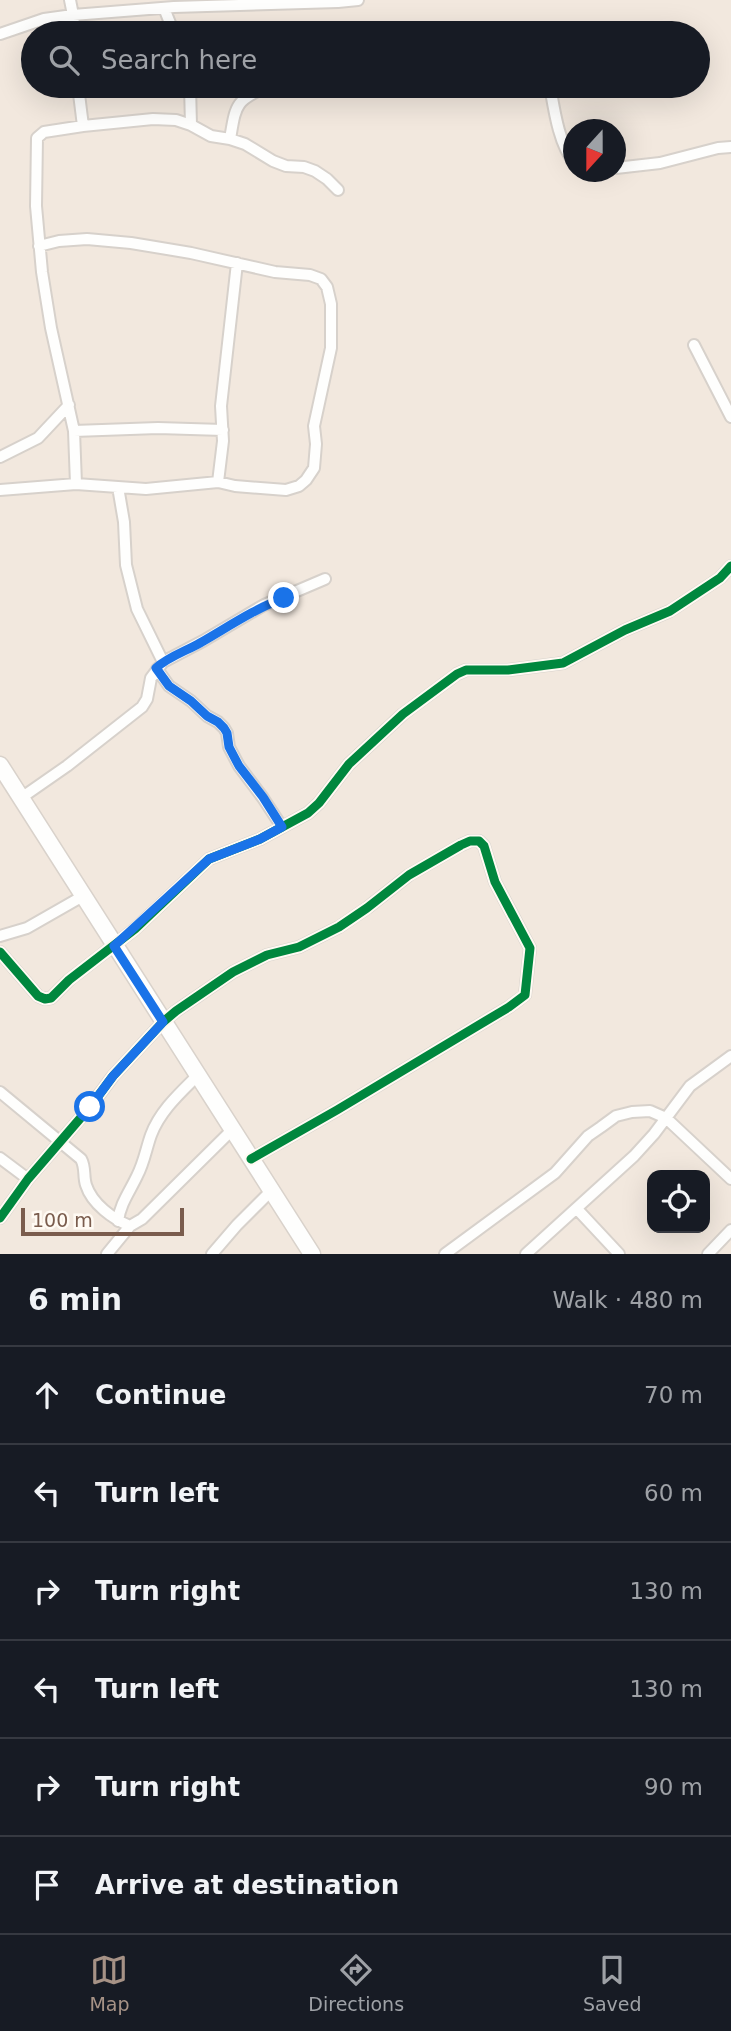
<!DOCTYPE html>
<meta charset="utf-8">
<style>
:root{--surface:#171b24;--page:#242831;--text:#f1f3f6;--muted:#9ea1a6;--line:#363941;--accent:#a69286}
body{margin:0;font-family:"DejaVu Sans",sans-serif;background:var(--page);color:var(--text)}
.controls{position:absolute;right:21px;bottom:21px;display:grid;overflow:hidden;border-radius:14px;box-shadow:0 7px 28px #0002}
.controls button{width:63px;height:63px;display:grid;place-items:center;padding:0;border:0;border-bottom:2px solid var(--line);background:var(--surface);color:var(--text);font:35px sans-serif}
.compass{position:absolute;left:563px;top:119px;width:63px;height:63px;border-radius:50%;background:var(--surface);box-shadow:0 7px 28px #0002;rotate:201deg}
.scale{position:absolute;left:21px;bottom:18px;width:163px;box-sizing:border-box;padding-left:7px;border:4px solid #7a5c4d;border-top:0;font-size:19px;line-height:24px;white-space:nowrap;color:#7a5c4d;-webkit-text-stroke:5px #fffaf3;paint-order:stroke}
.stop{position:absolute;width:21px;height:21px;margin:-16px;border:5px solid #1a73e8;border-radius:50%;background:#fff}
.stop.end{background:#1a73e8;border-color:#fff;box-shadow:0 2px 7px #0008}
.list{margin:0;padding:0;list-style:none}
h2{display:flex;justify-content:space-between;align-items:center;height:91px;margin:0;padding:0 28px;font-size:30px}
h2 small{font-size:23px;font-weight:400;color:var(--muted)}
.list li{display:grid;grid-template-columns:46px 1fr auto;gap:21px;align-items:center;box-sizing:border-box;height:98px;padding:0 28px;border-top:2px solid var(--line)}
.list b{display:block;font-size:26px;white-space:nowrap}
.list em{font-size:23px;font-style:normal;color:var(--muted)}
.icon{flex:none;width:38px;height:38px;fill:none;stroke:currentColor;stroke-width:2;stroke-linecap:round;stroke-linejoin:round}
.map{position:relative;flex:none;width:731px;height:1254px;overflow:hidden}
.search{position:absolute;background:var(--surface);box-shadow:0 7px 28px #0002;left:21px;right:21px;top:21px;height:77px;display:flex;align-items:center;gap:18px;box-sizing:border-box;padding:0 24px;border-radius:38px;color:var(--muted);font-size:26px}
.sheet{height:679px;background:var(--surface)}
nav{display:flex;justify-content:space-around;align-items:center;box-sizing:border-box;height:98px;border-top:2px solid var(--line);background:var(--surface);font-size:19px;color:var(--muted)}
nav a{display:grid;justify-items:center;gap:4px}
nav .on{color:var(--accent)}
.map>svg:first-child{display:block}
.residential{fill:#f2e8de;fill-rule:evenodd}
.lines{fill:none;stroke-linecap:round;stroke-linejoin:round}
.street-casing{stroke:#d7d1cb;stroke-width:14}
.secondary-casing{stroke:#d9d2cb;stroke-width:19}
.street{stroke:#fefefd;stroke-width:10}
.secondary{stroke:#fefefd;stroke-width:16}
.cycleway-casing{stroke:#fffaf3;stroke-width:13}
.cycleway{stroke:#00873e;stroke-width:9}
.route{stroke:#1a73e8;stroke-width:9}
</style>
<div class="map">
<svg width="731" height="1254" viewBox="0 0 731 1254">
<rect width="100%" height="100%" fill="#f9f5f0"/>
<!-- residential -->
<path class="residential" d="M0,0H731V1254H0ZM33,33H698V86H33ZM574,130H616V172H574ZM652,1175H705V1228H652Z"/>
<g class="lines">
<!-- street casing -->
<g class="street-casing">
<path id="street" d="M70,0L73,15L75,33
M164,8L174,33
M0,34L44,19L73,15L174,7L338,2L358,0
M78,86L83,126
M190,86L191,125
M550,86C554,109 559,145 574,162
M230,139C236,104 235,101 268,86
M616,168L660,163L718,148L731,147
M694,345L731,417
M74,431L158,428L223,430
M0,457L38,438L69,405
M218,482L223,441L221,406L237,263
M76,484L74,431L51,328L42,272L36,206L37,138L44,132L83,126L153,119L176,120L191,125L211,136L230,139L245,144L273,161L286,166L304,167L315,171L327,179L338,190
M118,487L124,522L126,565L137,609L163,662
M0,490L76,484L146,489L218,482L235,486L286,490L299,486L306,480L314,468L316,444L314,426L331,348V304L327,287L321,279L310,275L275,272L191,253L131,243L87,239L59,241L39,246
M157,669L169,686L191,701L207,716L218,722L224,728L227,733L229,747L239,766L263,798L282,827
M21,798L67,766L142,707L147,699L151,678L163,662L203,641L264,605L325,579
M0,936L27,928L83,896
M0,952L38,996L45,999L51,998L69,980L135,929L209,859L260,839L308,813L319,803L349,764L403,714L457,674L466,670H508L563,663L625,630L670,611L720,578L731,566
M0,1092L81,1159C86,1168 83,1176 86,1185C92,1204 113,1219 130,1226
M0,1158L28,1179
M577,1209L619,1254
M0,1218L28,1179L90,1107L113,1076L163,1022L176,1011L233,972L267,955L299,947L339,927L367,908L409,875L461,845L470,841H479L484,846L495,882L530,948L525,995L509,1007L337,1110L251,1159
M118,1221C120,1204 130,1191 137,1176C144,1163 146,1149 151,1135C160,1111 179,1094 197,1076
M107,1254L130,1226L142,1219L232,1130
M212,1254L237,1225L271,1191
M445,1254L555,1173L588,1136L601,1127L616,1116L632,1112L650,1111L666,1118L731,1179
M526,1254L634,1156L654,1134L690,1086L731,1056
M708,1254L731,1230"/>
</g>
<!-- secondary casing -->
<g class="secondary-casing">
<path id="secondary" d="M0,765L312,1254"/>
</g>
<!-- street -->
<use href="#street" class="street"/>
<!-- secondary -->
<use href="#secondary" class="secondary"/>
<!-- cycleway casing -->
<g class="cycleway-casing">
<path id="cycleway" d="M0,952L38,996L45,999L51,998L69,980L135,929L209,859L260,839L308,813L319,803L349,764L403,714L457,674L466,670H508L563,663L625,630L670,611L720,578L731,566
M0,1218L28,1179L90,1107L113,1076L163,1022L176,1011L233,972L267,955L299,947L339,927L367,908L409,875L461,845L470,841H479L484,846L495,882L530,948L525,995L509,1007L337,1110L251,1159"/>
</g>
<!-- cycleway -->
<use href="#cycleway" class="cycleway"/>
</g>
<g class="lines">
<!-- route -->
<path class="route" d="M90,1107L113,1076L163,1022L114,946L209,859L260,839L282,827L263,797L239,766L229,747L227,733L224,728L218,722L207,716L191,701L169,686L156,668C168,657 186,651 200,643C228,627 254,609 284,598"/>
</g>
</svg>
<div class="controls">
<button><svg class="icon" aria-label="locate" viewBox="0 0 24 24"><circle cx="12" cy="12" r="6"/><path d="M12 2v4M12 18v4M2 12h4M18 12h4"/></svg></button>
</div>
<svg class="compass" viewBox="-18 -18 36 36"><path d="M0-13l5 13h-10z" fill="#e53935"/><path d="M0 13l5-13h-10z" fill="#9ea1a6"/></svg>
<div class="scale">100 m</div>
<div class="stop" style="left:90px;top:1107px"></div>
<div class="stop end" style="left:284px;top:598px"></div>
<div class="search"><svg class="icon" aria-label="search" viewBox="0 0 24 24"><circle cx="10" cy="10" r="6"/><path d="M15 15l6 6"/></svg>Search here</div>
</div>
<section class="sheet">
<h2>6 min<small>Walk · 480 m</small></h2>
<ul class="list">
<li><svg class="icon" aria-label="ahead" viewBox="0 0 24 24"><path d="M12 20V5M6 11l6-6 6 6"/></svg><div><b>Continue</b></div><em>70 m</em></li>
<li><svg class="icon" aria-label="left" viewBox="0 0 24 24"><path d="M17 20v-9H6M10 6l-5 5 5 5"/></svg><div><b>Turn left</b></div><em>60 m</em></li>
<li><svg class="icon" aria-label="right" viewBox="0 0 24 24"><path d="M7 20v-9h11M14 6l5 5-5 5"/></svg><div><b>Turn right</b></div><em>130 m</em></li>
<li><svg class="icon" aria-label="left" viewBox="0 0 24 24"><path d="M17 20v-9H6M10 6l-5 5 5 5"/></svg><div><b>Turn left</b></div><em>130 m</em></li>
<li><svg class="icon" aria-label="right" viewBox="0 0 24 24"><path d="M7 20v-9h11M14 6l5 5-5 5"/></svg><div><b>Turn right</b></div><em>90 m</em></li>
<li><svg class="icon" aria-label="arrive" viewBox="0 0 24 24"><path d="M6 21V4h12l-3 4 3 4H6"/></svg><div><b>Arrive at destination</b></div></li>
</ul>
</section>
<nav>
<a class="on"><svg class="icon" aria-label="map" viewBox="0 0 24 24"><path d="M3 6l6-2 6 2 6-2v14l-6 2-6-2-6 2zM9 4v14M15 6v14"/></svg>Map</a>
<a><svg class="icon" aria-label="directions" viewBox="0 0 24 24"><path d="M12 3l9 9-9 9-9-9zM9 14v-3h6M13 9l2 2-2 2"/></svg>Directions</a>
<a><svg class="icon" aria-label="saved" viewBox="0 0 24 24"><path d="M7 4h10v16l-5-4-5 4z"/></svg>Saved</a>
</nav>
